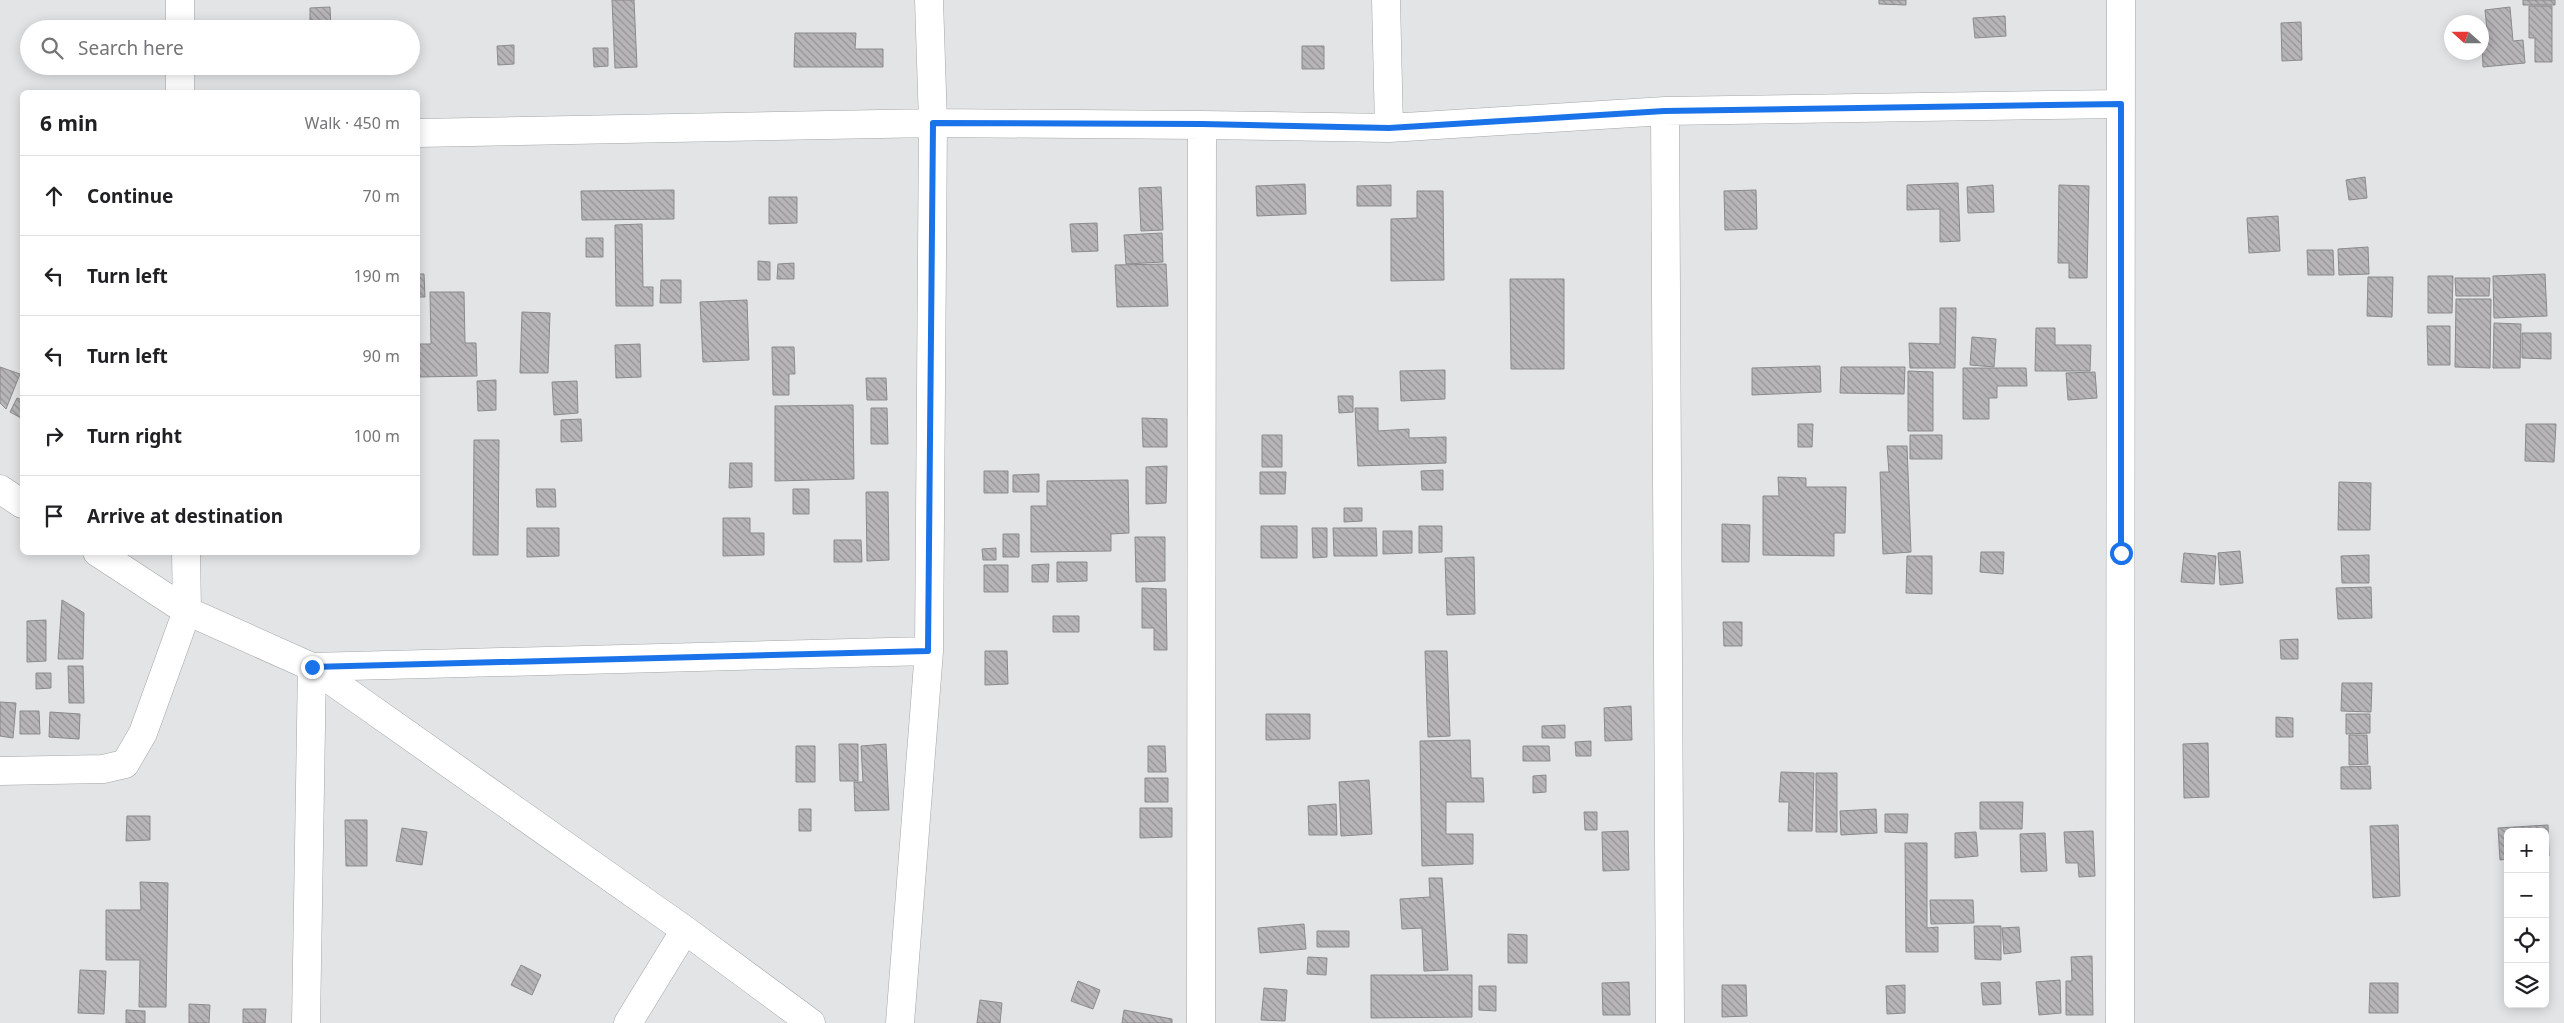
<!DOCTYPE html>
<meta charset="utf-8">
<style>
:root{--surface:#fff;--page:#f6f6f6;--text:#202124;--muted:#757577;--line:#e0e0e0}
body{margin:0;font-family:"Noto Sans",sans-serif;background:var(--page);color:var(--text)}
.controls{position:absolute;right:15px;bottom:15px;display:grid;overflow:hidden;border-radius:8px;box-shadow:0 2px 12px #0003}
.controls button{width:45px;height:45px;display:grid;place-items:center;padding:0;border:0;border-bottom:1px solid var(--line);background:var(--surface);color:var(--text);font:25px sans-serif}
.compass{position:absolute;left:2444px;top:15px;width:45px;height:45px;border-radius:50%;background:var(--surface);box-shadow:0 2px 12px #0003;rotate:291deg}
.stop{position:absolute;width:15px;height:15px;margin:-11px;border:4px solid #1a73e8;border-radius:50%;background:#fff}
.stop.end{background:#1a73e8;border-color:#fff;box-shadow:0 1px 5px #0008}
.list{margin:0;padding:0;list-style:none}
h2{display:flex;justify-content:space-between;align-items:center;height:65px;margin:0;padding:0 20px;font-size:21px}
h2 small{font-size:16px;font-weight:400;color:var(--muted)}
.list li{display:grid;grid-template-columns:32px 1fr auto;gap:15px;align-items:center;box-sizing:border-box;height:80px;padding:0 20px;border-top:1px solid var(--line)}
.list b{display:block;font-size:19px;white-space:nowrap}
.list em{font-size:16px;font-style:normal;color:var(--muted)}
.icon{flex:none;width:28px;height:28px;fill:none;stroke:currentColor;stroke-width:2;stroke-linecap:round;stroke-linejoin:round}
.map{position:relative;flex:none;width:2564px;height:1023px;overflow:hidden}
.search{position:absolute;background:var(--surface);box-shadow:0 2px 12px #0003;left:20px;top:20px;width:400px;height:55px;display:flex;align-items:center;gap:12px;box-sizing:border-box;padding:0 18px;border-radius:28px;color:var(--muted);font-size:19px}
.panel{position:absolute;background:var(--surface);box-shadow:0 2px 12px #0003;left:20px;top:90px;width:400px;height:465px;border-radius:8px}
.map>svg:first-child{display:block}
.building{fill:url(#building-back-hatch);stroke:#8c8b8c}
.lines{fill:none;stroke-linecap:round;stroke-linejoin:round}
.street-casing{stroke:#a4a6a7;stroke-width:29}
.street{stroke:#fff;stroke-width:28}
.route{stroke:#1a73e8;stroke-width:6}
</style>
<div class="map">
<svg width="2564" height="1023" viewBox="0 0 2564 1023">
<defs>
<pattern id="building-back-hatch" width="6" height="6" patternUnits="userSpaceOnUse" patternTransform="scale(1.25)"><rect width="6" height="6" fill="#b7b5b7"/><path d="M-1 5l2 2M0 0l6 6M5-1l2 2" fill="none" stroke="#949395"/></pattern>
</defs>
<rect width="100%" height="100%" fill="#e2e4e5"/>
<!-- building -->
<path class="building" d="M612,0H634L637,67L615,68Z
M1879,0H1906V5L1879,4Z
M2523,0H2555V5H2523Z
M2529,6H2552V62H2535V38H2529Z
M330,7L331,29H310V8Z
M2510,7L2513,41L2523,40L2525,63L2483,67L2482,40L2488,39L2485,10Z
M2005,16L2006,36L1975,38L1973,18Z
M2301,22L2302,60L2282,61L2281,23Z
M795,33H856L855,49H883V67H794Z
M514,45V64L498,65L497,46Z
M1302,46H1324V69H1302Z
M593,48H608V66L594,67Z
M2365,177L2367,198L2349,200L2346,180Z
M1958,183L1960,241L1940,242V209L1907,210V185Z
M1305,184L1306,214L1257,216L1256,186Z
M1391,185V206H1357V186Z
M1993,185L1994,212L1968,213L1967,187Z
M2059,185L2089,186L2087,278H2069V263H2058Z
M1161,187L1163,230L1141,231L1139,188Z
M674,190V219L582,220L581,191Z
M1756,190L1757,229L1725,230L1724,191Z
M1417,191H1443L1444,280L1391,281V219L1417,218Z
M769,197H797V223L769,224Z
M2278,216L2280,251L2249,253L2247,218Z
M1097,223L1098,251L1072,252L1070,224Z
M642,224L643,287H653V306H616L615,225Z
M1162,233L1163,262L1126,264L1124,235Z
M586,238H603V257H586Z
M2368,247L2369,274L2339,275L2338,249Z
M2307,250H2333L2334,275H2308Z
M758,261L770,262V280H758Z
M794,263V279H777L778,264Z
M1166,264L1168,306L1117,307L1115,265Z
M418,274H424L425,297H418Z
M2545,274L2547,316L2494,318L2493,276Z
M2428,276H2453L2452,313H2428Z
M2368,277H2393L2392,317L2367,316Z
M2455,278H2490L2489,296H2456Z
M1510,279H1564V369H1511Z
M661,280H681V303H660Z
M430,292H464L465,343H476L477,376L418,377V344H431Z
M2456,299H2491L2490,368L2455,367Z
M747,300L749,360L703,362L700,302Z
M1940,308H1956L1955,368H1910L1909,343L1940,344Z
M522,312L550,313L548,373H520Z
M2494,323L2521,324L2520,368H2493Z
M2427,326H2450V365H2428Z
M2036,328H2055V345H2091L2090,371H2035Z
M2522,333H2551V359L2522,358Z
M1972,337L1996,339L1994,367L1970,365Z
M640,344L641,377L616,378L615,345Z
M772,347H794L795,374H789V395H773Z
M1820,366L1821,392L1752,395V368Z
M0,367L20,374L6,409L0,403Z
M1841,367H1905L1904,394L1840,393Z
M1963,368H2026L2027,386H1997V398H1989V419H1963Z
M1445,370V399L1401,401L1400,371Z
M1908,371L1933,372V431H1908Z
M2095,372L2097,398L2068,400L2066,373Z
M866,378H886L887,400H867Z
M496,380V410L478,411L477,381Z
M577,381L578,413L554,415L552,382Z
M1338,396H1353V412L1339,413Z
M17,398L22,400L21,418L10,412Z
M853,405L854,479L775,481V406Z
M871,408H887L888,444H871Z
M1355,408H1378V431L1409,429V438L1446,437V463L1358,466Z
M1142,418L1167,419V447H1143Z
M581,419L582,441L561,442V420Z
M1798,424H1813L1812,447H1798Z
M2526,424H2556L2554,462L2525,461Z
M1262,435H1282V467H1262Z
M1910,435H1942V459H1910Z
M474,440H499L498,555H473Z
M1887,446H1907L1911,552L1883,554L1880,472H1889Z
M730,463H752V487L729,488Z
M1167,466L1166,503L1146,504V467Z
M1443,470V490H1422L1421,471Z
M984,471H1008V493H984Z
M1260,472H1286L1285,494H1260Z
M1039,474V492H1013V475Z
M1778,477L1806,478V487H1846L1845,533H1834V556L1763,555V496H1779Z
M1128,480L1129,533L1111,534V551L1031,552V506H1047V481Z
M2339,482L2371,483L2370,530H2338Z
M536,489H555L556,507H537Z
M793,489H809V514H793Z
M866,492H888L889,560L867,561Z
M1344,508H1362V521L1344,522Z
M723,518H750V533H764V555L723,556Z
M1722,524L1750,525L1749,562H1722Z
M1261,526H1297V558H1261Z
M1419,526H1442V552L1419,553Z
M527,528H559V556L527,557Z
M1312,528H1327V557L1313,558Z
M1333,528H1376L1377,556H1334Z
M1383,531H1412V553L1383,554Z
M1003,534H1019V557H1003Z
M1135,537H1165V581L1136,582Z
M834,540H861L862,562H834Z
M996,548V560H983L982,549Z
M2240,551L2243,583L2220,585L2218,553Z
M1981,552H2004L2003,574L1980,572Z
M2184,553L2216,556L2214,584L2181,582Z
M2369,555V583H2342L2341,556Z
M1907,556H1932V594L1906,593Z
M1474,557L1475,614L1447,615L1445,558Z
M1057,562H1087V581L1057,582Z
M1049,564L1048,582H1032V565Z
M984,565H1008V592H984Z
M2371,587L2372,618L2338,619L2336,588Z
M1142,588L1166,589L1167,650H1154V628H1142Z
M62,600L84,613L83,659H58Z
M1053,616H1079V632H1053Z
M46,620V661L27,662V621Z
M1723,622H1742V646H1724Z
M2298,639V659H2281L2280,640Z
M985,651H1007L1008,684L985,685Z
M1425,651H1447L1450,736L1428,737Z
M68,666H83L84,703H69Z
M36,673H51V688L36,689Z
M2342,683H2372L2371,712L2341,711Z
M0,702L16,703L13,738L0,736Z
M1631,706L1632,740L1605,741L1604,708Z
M20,711H39L40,734H20Z
M50,712L80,714L79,739L49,737Z
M1266,714H1310V739L1266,740Z
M2346,714H2370V733L2346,734Z
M2276,717L2293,718V737H2276Z
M1565,725V738H1542V726Z
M2349,735H2367L2368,764L2349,765Z
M1470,740L1471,778H1483L1484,802H1446V834H1473V864L1422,866L1420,741Z
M1591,741V756H1576L1575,742Z
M2208,743L2209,797L2184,798L2183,744Z
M839,744H858V781H840Z
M886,744L889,810L855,811L854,782H863L861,746Z
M796,746H815V782H796Z
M1148,746H1165L1166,772H1148Z
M1523,746H1549L1550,761H1523Z
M2370,766L2371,789H2341V767Z
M1781,772L1814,773L1812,831H1788L1789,802H1779Z
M1816,773H1837V832H1816Z
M1546,775V792L1533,793V776Z
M1145,778H1168V802H1145Z
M1369,780L1372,834L1341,836L1339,782Z
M1980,802H2023L2022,829H1980Z
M1336,804L1337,835H1309L1308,806Z
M1140,808H1172V837L1140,838Z
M799,809H811V831H799Z
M1876,809L1877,833L1841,835L1840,811Z
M1584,812H1597V830H1585Z
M1885,814H1908L1907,833L1885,832Z
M127,816H150V840L126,841Z
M345,820H367V866H346Z
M2398,825L2400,896L2373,898L2370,826Z
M2548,825L2549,856H2545V832H2508V859L2500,860L2498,828Z
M402,828L427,832L422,865L396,861Z
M1628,831L1629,870L1603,871L1602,832Z
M2093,831L2095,876L2079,877L2078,863H2066L2064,832Z
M1976,832L1978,856L1955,858V833Z
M2045,833L2047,871L2021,872L2020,834Z
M1905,843H1927V928L1938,927V952H1906Z
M1429,878H1442L1448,970L1424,971L1422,928L1402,929L1400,899L1430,897Z
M140,882L168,883L166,1007H139L140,960H106V910H141Z
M1930,900H1973L1974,923L1931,924Z
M1304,924L1306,949L1260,953L1258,928Z
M1974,926H2001V960L1975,959Z
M2019,927L2021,952L2004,954L2002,928Z
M1317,931H1349V947H1317Z
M1508,934L1527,935V963H1508Z
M2092,956L2093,1015H2066V981H2072L2071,957Z
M1308,957L1327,958L1326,975L1307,974Z
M521,965L541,975L532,995L511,985Z
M80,970L106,971L104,1014L78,1013Z
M1371,975H1472V1017L1371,1018Z
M2060,980L2061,1013L2039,1015L2036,982Z
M1078,981L1100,990L1093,1009L1071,1001Z
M1629,982L1630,1015H1603L1602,983Z
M2000,982L2001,1004L1983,1005L1981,983Z
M2370,983H2398V1013H2369Z
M1722,985H1746L1747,1016L1722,1017Z
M1905,985V1013L1887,1014L1886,986Z
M1479,986H1496V1011L1479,1010Z
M1264,988L1287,990L1285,1021L1261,1020Z
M980,1000L1002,1003L1000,1023H977Z
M189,1004L210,1005L209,1023H189Z
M243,1009H266L265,1023H243Z
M126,1010L145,1011V1023H126Z
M1124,1010L1172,1019V1023H1122Z"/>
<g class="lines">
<!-- street casing -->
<g class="street-casing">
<path id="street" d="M1386,0L1389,128
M180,29V0
M180,92V66
M1665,111L1670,1023
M418,133L933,123L1202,125L1389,128L1665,111L2121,104
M0,489L22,504
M97,552L187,611L312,667L685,930L811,1023
M0,771L103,769L125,764L143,733L187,611L186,552
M306,1023L312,667L929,651
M628,1023L685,930
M900,1023L929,651L933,123L929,0
M1201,1023L1202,125
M2120,1023L2121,0"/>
</g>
<!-- street -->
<use href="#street" class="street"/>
</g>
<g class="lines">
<!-- route -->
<path class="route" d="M312,667L928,651L933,123L1202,124L1389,128L1664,111L2121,104V553"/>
</g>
</svg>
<div class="controls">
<button>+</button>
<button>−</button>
<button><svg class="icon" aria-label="locate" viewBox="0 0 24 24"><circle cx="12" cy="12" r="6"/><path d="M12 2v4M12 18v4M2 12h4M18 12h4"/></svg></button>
<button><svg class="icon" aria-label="layers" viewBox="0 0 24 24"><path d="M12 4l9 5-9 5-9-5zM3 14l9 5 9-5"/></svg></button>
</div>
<svg class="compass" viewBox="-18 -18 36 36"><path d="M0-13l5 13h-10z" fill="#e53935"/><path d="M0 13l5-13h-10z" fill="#757577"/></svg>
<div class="stop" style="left:2121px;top:553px"></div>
<div class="stop end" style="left:312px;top:667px"></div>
<div class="search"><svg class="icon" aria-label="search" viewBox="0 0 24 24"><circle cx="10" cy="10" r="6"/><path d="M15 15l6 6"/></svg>Search here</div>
<section class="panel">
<h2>6 min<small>Walk · 450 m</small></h2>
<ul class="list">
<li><svg class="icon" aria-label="ahead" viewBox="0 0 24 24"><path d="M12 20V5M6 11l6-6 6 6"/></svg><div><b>Continue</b></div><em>70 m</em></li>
<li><svg class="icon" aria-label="left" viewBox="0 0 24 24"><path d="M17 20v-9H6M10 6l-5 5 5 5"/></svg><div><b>Turn left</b></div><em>190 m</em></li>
<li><svg class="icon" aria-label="left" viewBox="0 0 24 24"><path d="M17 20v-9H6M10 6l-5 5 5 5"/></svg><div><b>Turn left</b></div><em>90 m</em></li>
<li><svg class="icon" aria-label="right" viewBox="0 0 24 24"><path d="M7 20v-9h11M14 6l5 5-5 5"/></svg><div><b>Turn right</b></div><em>100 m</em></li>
<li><svg class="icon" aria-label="arrive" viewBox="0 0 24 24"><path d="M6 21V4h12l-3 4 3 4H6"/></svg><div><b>Arrive at destination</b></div></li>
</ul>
</section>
</div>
